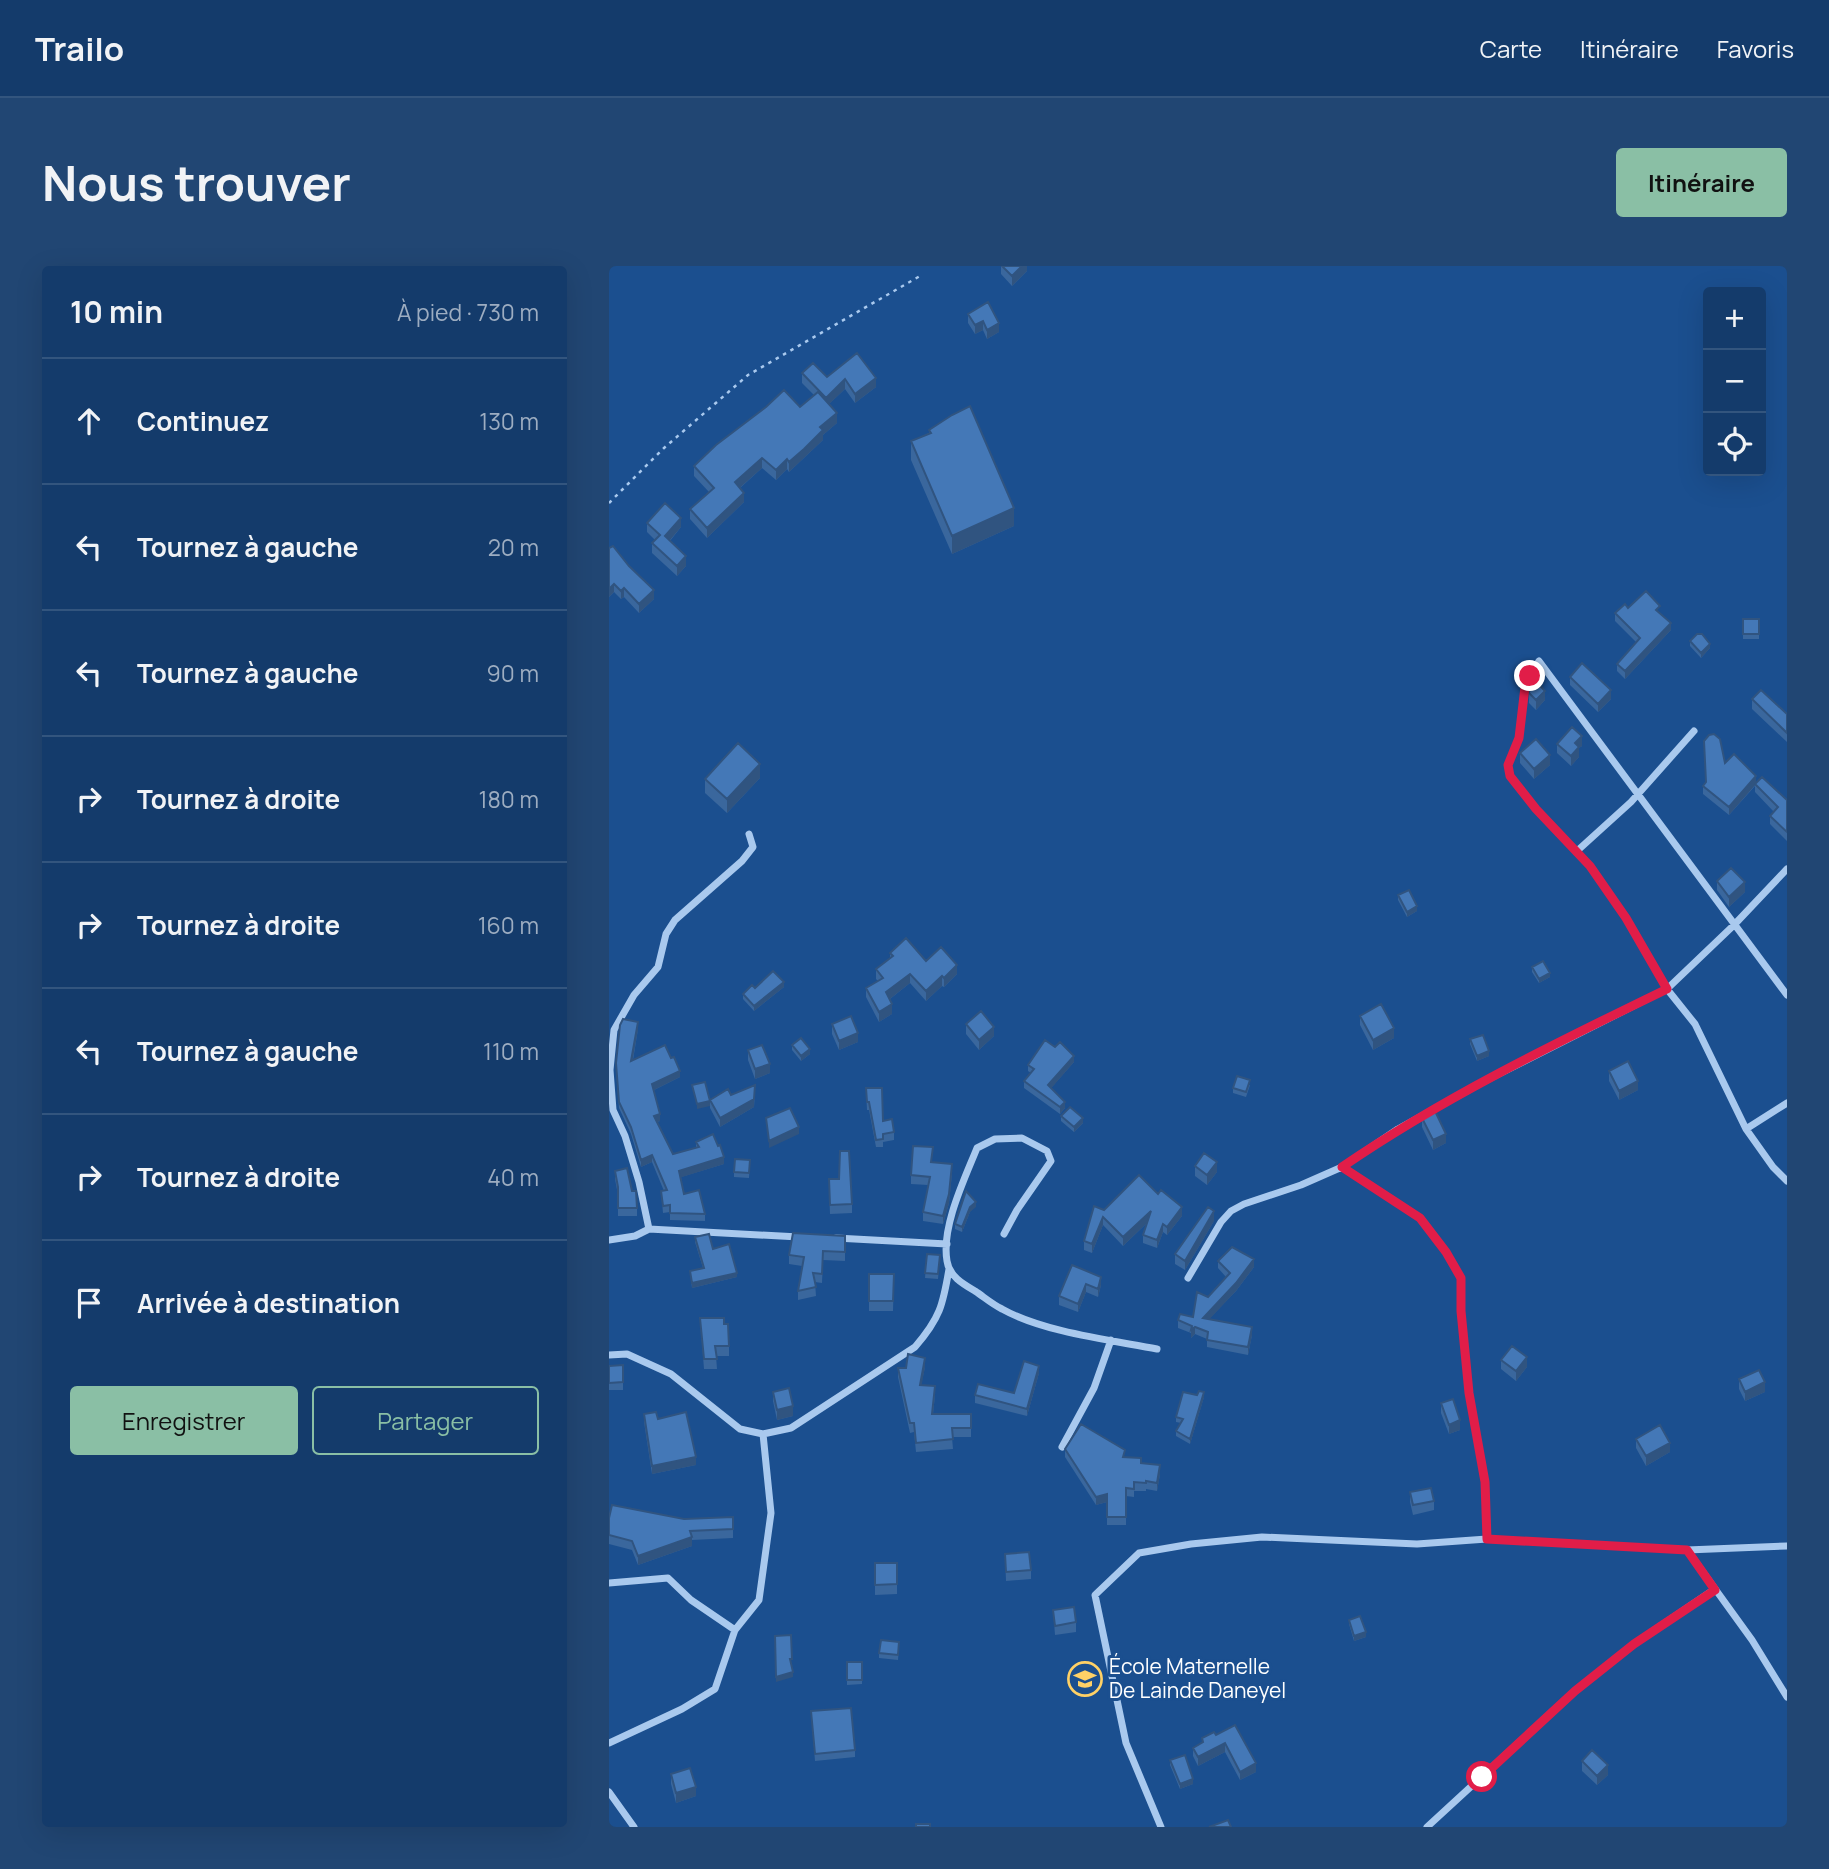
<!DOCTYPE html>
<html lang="fr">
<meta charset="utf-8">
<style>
:root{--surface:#143b6b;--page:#214673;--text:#f1f3f6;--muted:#9dadc1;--line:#33557e;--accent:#8abfa5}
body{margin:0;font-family:Manrope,sans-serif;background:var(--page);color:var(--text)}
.controls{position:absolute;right:21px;top:21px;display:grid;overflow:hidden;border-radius:7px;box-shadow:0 7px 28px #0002}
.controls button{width:63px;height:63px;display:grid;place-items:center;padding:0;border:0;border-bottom:2px solid var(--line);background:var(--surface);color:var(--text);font:35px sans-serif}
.stop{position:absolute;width:21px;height:21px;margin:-16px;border:5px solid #e11d48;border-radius:50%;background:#fff}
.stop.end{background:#e11d48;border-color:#fff;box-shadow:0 2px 7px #0008}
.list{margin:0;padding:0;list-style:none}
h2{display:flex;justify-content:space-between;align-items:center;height:91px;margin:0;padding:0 28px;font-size:30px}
h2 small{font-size:23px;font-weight:400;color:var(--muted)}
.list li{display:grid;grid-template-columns:46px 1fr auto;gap:21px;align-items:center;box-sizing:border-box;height:126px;padding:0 28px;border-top:2px solid var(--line)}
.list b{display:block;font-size:26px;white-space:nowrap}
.list em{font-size:23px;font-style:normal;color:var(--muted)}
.actions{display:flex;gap:14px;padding:21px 28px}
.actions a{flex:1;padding:16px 0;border:2px solid var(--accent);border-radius:7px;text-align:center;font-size:24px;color:var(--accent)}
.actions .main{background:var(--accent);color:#111}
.icon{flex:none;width:38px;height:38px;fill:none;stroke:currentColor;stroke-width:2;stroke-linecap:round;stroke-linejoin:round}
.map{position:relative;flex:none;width:1178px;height:1561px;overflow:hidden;border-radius:7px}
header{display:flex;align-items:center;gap:42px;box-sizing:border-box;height:98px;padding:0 35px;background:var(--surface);border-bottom:2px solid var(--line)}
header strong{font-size:33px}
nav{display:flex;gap:38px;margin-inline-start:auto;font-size:24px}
.intro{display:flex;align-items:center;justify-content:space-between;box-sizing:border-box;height:168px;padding:0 42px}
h1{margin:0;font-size:49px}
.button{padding:18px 32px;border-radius:7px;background:var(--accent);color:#111;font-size:24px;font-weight:700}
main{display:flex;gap:42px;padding:0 42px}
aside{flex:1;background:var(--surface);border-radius:7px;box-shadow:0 7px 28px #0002}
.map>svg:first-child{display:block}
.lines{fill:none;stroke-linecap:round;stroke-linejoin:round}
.path{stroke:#a9c9ee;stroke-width:2.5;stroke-dasharray:3.5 5;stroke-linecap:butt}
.street{stroke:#a9c9ee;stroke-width:7}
.wall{fill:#3a679d}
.shaded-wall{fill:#305480}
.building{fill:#4478b7;stroke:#305480;stroke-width:2}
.route{stroke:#e11d48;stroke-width:9}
.labels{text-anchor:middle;stroke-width:6;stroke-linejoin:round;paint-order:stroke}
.poi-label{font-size:21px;fill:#fff;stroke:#1b4f8f;text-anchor:start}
</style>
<header>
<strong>Trailo</strong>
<nav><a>Carte</a><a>Itinéraire</a><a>Favoris</a></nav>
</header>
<div class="intro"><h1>Nous trouver</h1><a class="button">Itinéraire</a></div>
<main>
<aside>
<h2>10 min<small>À pied · 730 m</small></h2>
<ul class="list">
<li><svg class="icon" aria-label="ahead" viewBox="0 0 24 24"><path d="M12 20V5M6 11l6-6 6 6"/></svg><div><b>Continuez</b></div><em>130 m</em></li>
<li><svg class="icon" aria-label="left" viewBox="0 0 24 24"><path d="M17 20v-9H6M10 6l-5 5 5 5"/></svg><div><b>Tournez à gauche</b></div><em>20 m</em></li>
<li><svg class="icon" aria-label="left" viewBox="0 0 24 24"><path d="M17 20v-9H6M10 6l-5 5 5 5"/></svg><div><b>Tournez à gauche</b></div><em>90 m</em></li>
<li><svg class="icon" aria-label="right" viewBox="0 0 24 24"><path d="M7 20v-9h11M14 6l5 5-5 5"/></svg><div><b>Tournez à droite</b></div><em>180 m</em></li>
<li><svg class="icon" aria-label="right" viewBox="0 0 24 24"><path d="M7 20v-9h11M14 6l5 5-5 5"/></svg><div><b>Tournez à droite</b></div><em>160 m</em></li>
<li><svg class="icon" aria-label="left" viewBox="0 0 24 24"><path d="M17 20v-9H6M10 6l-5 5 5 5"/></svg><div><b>Tournez à gauche</b></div><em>110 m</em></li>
<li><svg class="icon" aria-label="right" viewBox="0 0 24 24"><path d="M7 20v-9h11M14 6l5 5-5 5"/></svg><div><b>Tournez à droite</b></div><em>40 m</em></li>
<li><svg class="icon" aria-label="arrive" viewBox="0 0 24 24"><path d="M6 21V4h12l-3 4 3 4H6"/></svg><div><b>Arrivée à destination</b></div></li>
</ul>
<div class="actions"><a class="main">Enregistrer</a><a>Partager</a></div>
</aside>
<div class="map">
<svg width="1178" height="1561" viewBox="0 0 1178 1561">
<rect width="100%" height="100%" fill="#1b4f8f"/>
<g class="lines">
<!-- path -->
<path class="path" d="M0,237L55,182L139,109L311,10"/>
<!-- street -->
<path class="street" d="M968,585L1022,536L1085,465
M1178,729L930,395L916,421L910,472L899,499L901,510L927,543L981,600L1017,652L1058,723L1086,758L1137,863L1178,837
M1137,863L1164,901L1178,915
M733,901L811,952L837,986L852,1012V1045L860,1127L876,1216L878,1273
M40,963L30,916L16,870L4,844L1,804L5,764L25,729L49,701L57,668L66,654L133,595L144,581L140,568
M395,968L408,944L442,895L438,885L413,872L386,873L368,882C356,912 332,961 338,995C340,1010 354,1018 366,1025C375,1031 383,1038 393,1043C434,1066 501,1074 548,1083
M227,972L338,978
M0,974L26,970L40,963L190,971
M579,1012L612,956L622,945L635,938L692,919L733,901L789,863L876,815L1058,723L1125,659L1178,603
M0,1089L18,1088L62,1108L131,1163L154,1168L182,1162L306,1081C331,1052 334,1039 340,1003
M453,1181L485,1122L502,1074
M1078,1284L1143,1374L1178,1431
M0,1317L59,1312L82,1334L126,1364
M0,1477L73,1443L106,1423L126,1364L150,1334L162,1247L154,1168
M0,1526L25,1561
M552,1561L517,1477L486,1329L530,1287L582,1278L653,1271L808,1278L878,1273L1078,1284L1178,1280
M818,1561L966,1425L1025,1378L1106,1323"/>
</g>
<!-- wall -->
<path class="wall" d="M392,0H418V5L403,20L392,8Z
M379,36L390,66L378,73L374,64L366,68L359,57V48Z
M248,87L267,121L246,137L236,123L220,138L228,157L214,169V174L180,206L178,203L167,214L153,202L131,222L135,236L98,272L81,253V243L100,226L85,210V200L191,141L205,129L193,117V107L218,111Z
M320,164L405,260L343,288L302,194V175L320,167Z
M38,257L72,261L61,275L77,300L68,310L43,287V277L46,274L38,266Z
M0,282L45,333L30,347L15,331L12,333L5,326L0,331Z
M1019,342L1051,348L1062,364L1016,413L1008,405V398L1027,376L1006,355V347Z
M1134,353H1150V373H1134Z
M1081,375L1101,382L1092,392L1081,380Z
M961,411L1002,433L989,446L961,419Z
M920,427L936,434L927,444L920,437Z
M1143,433L1178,448V476L1143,443Z
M948,478L973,480L970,482V491L962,500L948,487Z
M911,487L941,499L925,513L911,497Z
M1116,497L1147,517L1178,534V575L1161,558V550L1165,546L1146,526V520L1120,549L1094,528V520Z
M151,512L118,547L96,527V513Z
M1108,615L1136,626L1120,641L1108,624Z
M789,629L808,645L798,651L789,634Z
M281,687L317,695L348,708L335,721L333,720L317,735L301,717L281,733L283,748L270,756L257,731V722L269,715L267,713V703L281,692Z
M923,701L941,711L930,717L923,706Z
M175,721L145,745L134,733V728L146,722Z
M751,750L785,772L764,784L751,759Z
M223,758L249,776L230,784L223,768Z
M357,758L385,770L370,784L357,768Z
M29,763L24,794L71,811L45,824L51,855L48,856L64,888L87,882V876L115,898L72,911L75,928L96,948V955L61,954V946L54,947L52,925H55L43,896L32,901L22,868L10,842L7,804Z
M861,773L880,790L868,795L861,778Z
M183,779L201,788L192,795L183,784Z
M139,784L161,807L146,813L139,794Z
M465,796L442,822L456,842L451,848L415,822V815L422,807L419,805V799Z
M1000,805L1029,824L1010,834L1000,815Z
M641,819L637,831L624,827V822Z
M257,822L274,855L285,866V874L274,876V881H267L260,844H258Z
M146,827L145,841L111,861L101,842V834L122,829Z
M452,850L474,857L465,866L452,855Z
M813,852L837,877L824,884L813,861Z
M141,894L140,912L125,911V906Z
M323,896L343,907L340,937L334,958L314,955V946L319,919L302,918V909Z
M586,900L608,906L598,919L586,910Z
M6,905L23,925L28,942V950H9V929L6,913Z
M230,913L243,938V947L221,948L220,922Z
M549,928L573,950L558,969L554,966L548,982L534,977V969L537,958L514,980L494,959L483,987L475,984V975L495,944Z
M367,941L361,946L353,966L346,963V958Z
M605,955L576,1004L566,998V988Z
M236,970V995L214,994L213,1017L206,1016L207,1030L189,1034V1025L193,1000L180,998V989Z
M86,971L104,983L128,1011L83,1022L81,1005L94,1002L86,976Z
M318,988L331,989L329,1013L316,1012Z
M609,995L645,1001L627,1025L600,1053L643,1069L639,1089L598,1081V1073L586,1068L582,1072V1067L569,1062V1054L584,1051L599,1031L617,1011L609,1002Z
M463,999L492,1019L489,1031L477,1026L469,1046L450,1039V1030Z
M260,1008H285L284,1045H260Z
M91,1052L115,1058L120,1080V1090H107L108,1103H95Z
M892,1094L918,1101L907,1115L892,1103Z
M14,1099V1124H0V1100Z
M316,1101L312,1119L326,1129L324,1148H362V1171H343L344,1183L307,1186L305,1166L301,1167L289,1111V1102Z
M430,1107L418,1150L366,1137V1129L405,1127Z
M1130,1113L1156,1126L1136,1135L1130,1123Z
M164,1126L184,1150L168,1154L164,1135Z
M595,1131L581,1178L567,1170V1165L572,1157L567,1156V1151Z
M832,1137L851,1164L840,1168L832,1147Z
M35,1148L87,1199L43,1208L35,1156Z
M1027,1173L1061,1186L1037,1200L1027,1182Z
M456,1183L516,1191L532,1197L551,1208L548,1225L537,1223V1225H525V1231L517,1230V1259H498V1236L487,1239L456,1191Z
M801,1226L825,1235V1244L804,1249L801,1236Z
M0,1252L124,1263V1272L83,1274V1280L29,1299L23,1284L0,1278Z
M396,1288L422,1304V1313L397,1315Z
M266,1297H288V1328L266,1329Z
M444,1344L467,1356V1366L446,1369Z
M740,1354L757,1371L745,1375L740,1358Z
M290,1381L289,1394L270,1392V1387Z
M238,1396H253V1418L238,1419Z
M202,1445L246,1484V1491L206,1495Z
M607,1469L647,1506L631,1514L616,1486L589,1500L584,1490V1482L593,1476V1472Z
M561,1494L584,1518L571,1523L561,1499Z
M973,1495L999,1509L988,1519L973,1505Z
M62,1508L87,1530L67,1537L62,1518Z"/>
<!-- shaded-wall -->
<path class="shaded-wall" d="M413,0H418V5L403,20V10Z
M374,55V64L366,68V59Z
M390,57V66L378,73V64Z
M267,112V121L246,137V128Z
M236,113V123L217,141V132Z
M228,147V157L214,169V174L180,206V196L211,161Z
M153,192V202L126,226V216Z
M178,193V203L167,214V204Z
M135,227V236L98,272V262Z
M405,242V260L343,288V270Z
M72,252V261L56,280V270Z
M77,290V300L68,310V300Z
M5,318V326L0,331V323Z
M15,322V331L12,333V325Z
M45,324V333L30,347V338Z
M1062,357V364L1016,413V405Z
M1101,378V382L1092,392V387Z
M1002,424V433L989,446V438Z
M936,425V434L927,444V434Z
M973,470V480L970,482V491L962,500V490L966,477Z
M941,489V499L925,513V503Z
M151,498V512L118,547V533Z
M1147,510V518L1120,549V541Z
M1136,616V626L1120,641V631Z
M808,640V645L798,651V646Z
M348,699V708L335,721V712Z
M941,707V711L930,717V713Z
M301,708V717L277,736V726Z
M333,710V720L317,735V725Z
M175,716V721L145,745V740Z
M283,738V748L270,756V746Z
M29,756V763L22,802V795Z
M385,761V770L370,784V774Z
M785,762V772L764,784V774Z
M249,767V776L230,784V775Z
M201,783V788L192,795V790Z
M880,785V790L868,795V790Z
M465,790V796L439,826V819Z
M161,798V807L146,813V803Z
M71,805V811L43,825V818Z
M1029,815V824L1010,834V825Z
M146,819L145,841L111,861V852Z
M101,835V840L88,843V838Z
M456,836V842L451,848V841Z
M51,848V855L45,857V850Z
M474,852V857L465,866V861Z
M190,861V868L160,882V875Z
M837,868V877L824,884V874Z
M43,889V896L32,901V894Z
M115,891V898L70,912V905Z
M608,896V906L598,919V909Z
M343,898L340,937L334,958V950Z
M367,936V941L361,946L353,966V961L361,941Z
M573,941V950L558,969V961Z
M542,945V953L514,980V971Z
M605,945V955L576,1004V995Z
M494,951V959L483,987V978Z
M554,958V966L548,982V974Z
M645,993V1001L627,1025L594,1060V1052Z
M128,1007V1011L83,1022V1017Z
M492,1011V1019L489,1031V1023Z
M477,1018V1026L469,1046V1038Z
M586,1061V1068L582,1072V1064Z
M643,1061V1069L639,1089V1081Z
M918,1091V1101L907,1115V1105Z
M316,1092V1101L311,1128V1119Z
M430,1100V1107L418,1150V1143Z
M1156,1116V1126L1136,1135V1126Z
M595,1126V1131L581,1178V1173Z
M184,1140V1150L168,1154V1144Z
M851,1154V1164L840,1168V1159Z
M1061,1177V1186L1037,1200V1190Z
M87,1191V1199L43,1208V1200Z
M551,1199V1208L548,1225V1217Z
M498,1228V1236L487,1239V1231Z
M83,1271V1280L29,1299V1290Z
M757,1366V1371L745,1375V1370Z
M184,1406V1411L167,1416V1411Z
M616,1477V1486L589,1500V1491Z
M647,1497V1506L631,1514V1506Z
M999,1499V1509L988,1519V1510Z
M584,1513V1518L571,1523V1518Z
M87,1521V1530L67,1537V1527Z"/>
<!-- building -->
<path class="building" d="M393,0H413L403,10Z
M379,36L390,57L378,64L374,55L366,59L359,48Z
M248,87L267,112L246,128L236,113L217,132L193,107L204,97L218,111Z
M175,124L191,141L209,126L228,147L211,161L214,164L195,183L180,196L178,193L167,204L153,192L126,216L135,227L98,262L81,243L105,222L85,200L107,179L157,141Z
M361,140L405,242L343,270L302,175L322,167L320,164L343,149Z
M56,237L72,252L56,270L77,290L68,300L43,277L51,269L38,257Z
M4,280L20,300L45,324L30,338L15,322L12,325L5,318L0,323V282Z
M1037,325L1051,340L1047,344L1062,357L1016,405L1008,398L1031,372L1006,347L1016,338L1019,342Z
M1134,353H1150V368H1134Z
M1088,368H1093L1101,378L1092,387L1081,375Z
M973,397L1002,424L989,438L961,411Z
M923,411L936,425L927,434L920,427Z
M1152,424L1178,448V467L1143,433Z
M963,461L973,470L966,477L970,481L962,490L948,478Z
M1105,468L1111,473L1116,497L1125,488L1147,510L1120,541L1094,520L1097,516L1095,475L1100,469Z
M927,473L941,489L925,503L911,487Z
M129,477L151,498L118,533L96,513Z
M1153,511L1178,534V566L1161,550L1169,541L1146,518Z
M1122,602L1136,616L1120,631L1108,615Z
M800,624L808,640L798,646L789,629Z
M297,672L317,695L332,681L348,699L335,712L333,710L317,725L301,708L277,726L283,738L270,746L257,722L274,712L267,703L284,690L281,687Z
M934,695L941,707L930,713L923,701Z
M164,705L175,716L145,740L134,728L143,719L146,722Z
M772,738L785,762L764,774L751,750Z
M372,745L385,761L370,774L357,758Z
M242,750L249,767L230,775L223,758Z
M14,753L29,756L22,795L56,779L62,792L65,791L71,805L43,818L51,848L45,850L64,888L90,881L87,876L104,868L109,880L111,879L115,891L70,905L75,928L90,924L96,948L61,947V939L54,940L52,925L58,924L43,889L32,894L22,861L10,836L7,797L11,759Z
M874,769L880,785L868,790L861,773Z
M192,772L201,783L192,790L183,779Z
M436,774L446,781L451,776L465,790L439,819L456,836L451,841L415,815L425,803L419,799Z
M153,779L161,798L146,803L139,784Z
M1019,795L1029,815L1010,825L1000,805Z
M628,810L641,814L637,826L624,822Z
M96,816L101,835L88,838L83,819Z
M146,819L145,833L111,852L101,834L119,823L122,829Z
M257,822H273L274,855L283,853L285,866L274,868V873L267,874L260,836H258Z
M461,841L474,852L465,861L452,850Z
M181,842L190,861L160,875L157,852Z
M826,845L837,868L824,874L813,852Z
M304,880L324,881L322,896L343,898L340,928L334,950L314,946L321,911L302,909Z
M231,885H240L243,938L221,939L220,913H230Z
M595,887L608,896L598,909L586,900Z
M126,893L141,894L140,907L125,906Z
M18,902L23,925H27L28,942H9V921L6,905Z
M530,909L549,928L552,924L573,941L558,961L554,958L548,974L534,969L542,945L514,971L494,951L483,978L475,975L485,940L495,944Z
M357,925L367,936L361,941L353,961L346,958Z
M599,941L605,945L576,995L566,988Z
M184,967L236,970V986L214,985L213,1008L204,1007L207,1021L189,1025L195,991L180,989Z
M100,968L104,983L120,978L128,1007L83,1017L81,1005L95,1002L86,971Z
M623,981L645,993L627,1017L594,1052L643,1061L639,1081L598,1074L599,1066L586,1061L582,1064L583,1060L569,1054L571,1048L584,1051L588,1026L599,1031L621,1007L609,995Z
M318,988L331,989L329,1008L316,1007Z
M463,999L492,1011L489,1023L477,1018L469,1038L450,1030Z
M260,1008H285L284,1035H260Z
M91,1052H115V1058H119L120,1080H106L108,1093H95Z
M903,1080L918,1091L907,1105L892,1094Z
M299,1088L316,1092L311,1119L326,1120L323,1148H362V1162H343L344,1173L307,1177L305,1157H301L289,1102H297Z
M415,1095L430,1100L418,1143L366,1129L369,1118L405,1127Z
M14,1099V1116L0,1117V1100Z
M1150,1104L1156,1116L1136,1126L1130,1113Z
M180,1122L184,1140L168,1144L164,1126Z
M590,1125L595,1126L581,1173L567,1165L574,1153L567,1151L574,1126L588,1129Z
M844,1133L851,1154L840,1159L832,1137Z
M47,1146L49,1153L77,1146L87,1191L43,1200L35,1148Z
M472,1158L516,1184L514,1191L532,1192V1197L551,1199L548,1217L537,1215V1217L525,1216V1223L517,1222V1251H498V1228L487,1231L456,1183Z
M1051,1159L1061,1177L1037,1190L1027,1173Z
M822,1222L825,1235L804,1239L801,1226Z
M3,1239L75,1253L124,1251V1263L81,1265L83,1271L29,1290L23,1275L0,1269V1252Z
M420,1286L422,1304L397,1306L396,1288Z
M266,1297H288V1318L266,1319Z
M465,1341L467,1356L446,1360L444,1344Z
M751,1350L757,1366L745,1370L740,1354Z
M182,1369L183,1393H181L184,1406L167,1411L166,1370Z
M272,1374L290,1376L289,1389L270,1387Z
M238,1396H253V1414H238Z
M242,1442L246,1484L206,1488L202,1445Z
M626,1459L647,1497L631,1506L616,1477L589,1491L584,1482L594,1476L593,1472L605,1466L607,1469Z
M983,1484L999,1499L988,1510L973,1495Z
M576,1489L584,1513L571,1518L561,1494Z
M81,1502L87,1521L67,1527L62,1508Z
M619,1554L622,1561H600Z
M307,1558H321V1561H307Z"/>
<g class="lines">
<!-- route -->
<path class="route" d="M873,1511L966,1425L1025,1378L1106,1324L1078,1284L878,1273L876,1216L860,1127L852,1045V1012L837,986L811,952L733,901C835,831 947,777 1058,723L1017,652L981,600L927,543L901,510L899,499L910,472L916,421L921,410"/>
</g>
<!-- icons -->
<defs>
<g id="school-ring" transform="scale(1.75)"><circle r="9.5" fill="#1b4f8f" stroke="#ffd166" stroke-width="1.5"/><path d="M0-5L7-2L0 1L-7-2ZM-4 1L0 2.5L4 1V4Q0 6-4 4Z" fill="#ffd166"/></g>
</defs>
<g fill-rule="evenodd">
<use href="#school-ring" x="476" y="1413"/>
</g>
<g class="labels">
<!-- poi labels -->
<g class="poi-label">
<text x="500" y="1408">École Maternelle<tspan x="500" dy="24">De Lainde Daneyel</tspan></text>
</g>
</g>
</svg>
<div class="controls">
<button>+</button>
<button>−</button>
<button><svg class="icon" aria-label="locate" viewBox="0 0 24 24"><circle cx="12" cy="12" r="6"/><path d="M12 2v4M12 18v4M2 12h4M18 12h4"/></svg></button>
</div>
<div class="stop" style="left:873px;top:1511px"></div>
<div class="stop end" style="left:921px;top:410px"></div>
</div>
</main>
